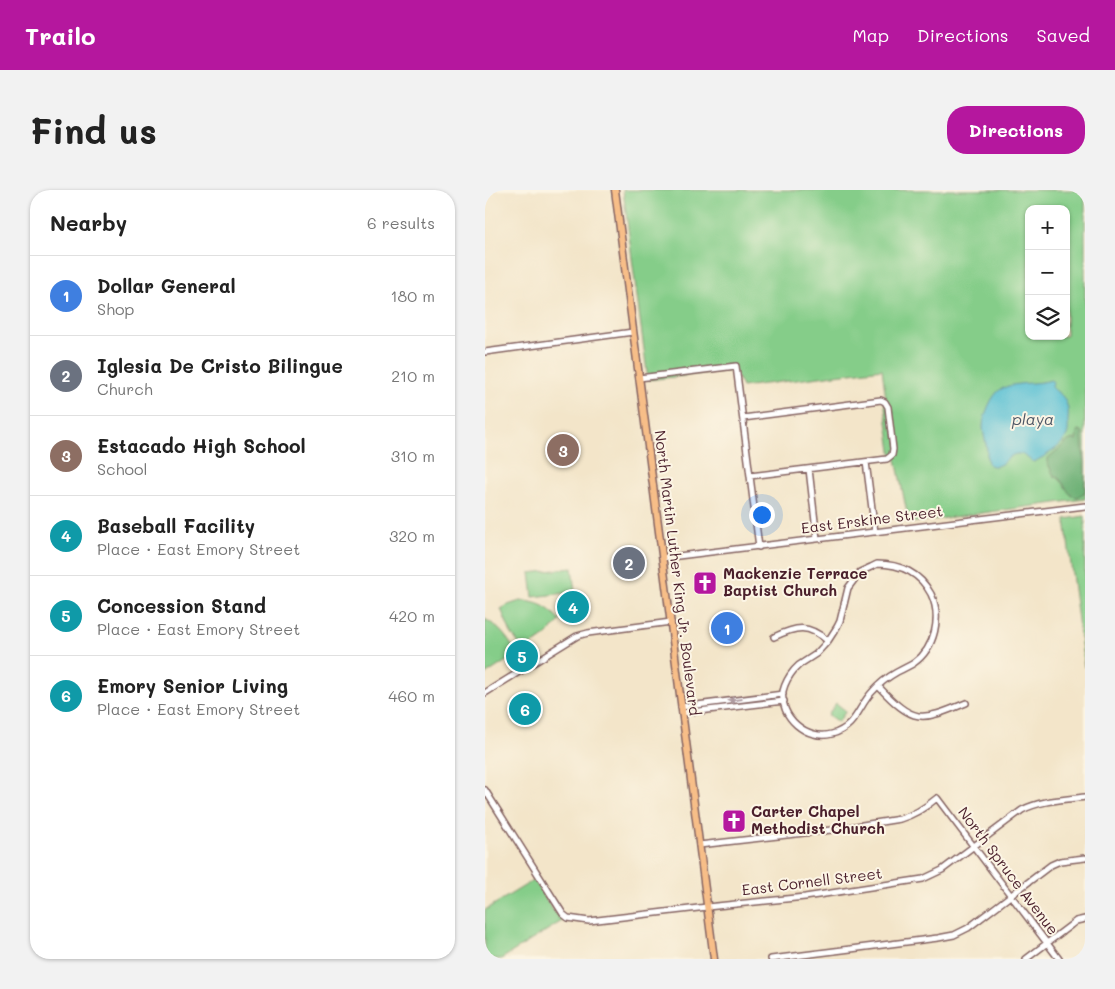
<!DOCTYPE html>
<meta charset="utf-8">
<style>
:root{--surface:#fff;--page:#f2f2f2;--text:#222;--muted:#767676;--line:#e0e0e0;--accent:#b5179e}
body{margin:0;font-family:Mali,sans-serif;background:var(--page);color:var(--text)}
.controls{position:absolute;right:15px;top:15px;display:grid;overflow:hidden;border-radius:10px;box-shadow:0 1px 4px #0004}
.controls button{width:45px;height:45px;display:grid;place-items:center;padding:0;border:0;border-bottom:1px solid var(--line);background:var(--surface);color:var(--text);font:25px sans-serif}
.you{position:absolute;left:276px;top:324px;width:18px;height:18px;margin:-12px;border:4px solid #fff;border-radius:50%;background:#1a73e8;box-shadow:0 0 0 8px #1a73e833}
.badge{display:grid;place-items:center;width:32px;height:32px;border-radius:50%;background:var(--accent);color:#fff;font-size:16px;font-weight:700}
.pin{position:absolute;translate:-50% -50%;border:2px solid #fff;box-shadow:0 1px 5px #0006}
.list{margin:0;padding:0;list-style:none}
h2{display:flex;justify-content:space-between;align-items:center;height:65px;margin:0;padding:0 20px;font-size:21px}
h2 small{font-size:16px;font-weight:400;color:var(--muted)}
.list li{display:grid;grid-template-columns:32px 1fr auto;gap:15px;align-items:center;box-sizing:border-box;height:80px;padding:0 20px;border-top:1px solid var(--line)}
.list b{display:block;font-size:19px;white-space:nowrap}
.list p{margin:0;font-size:16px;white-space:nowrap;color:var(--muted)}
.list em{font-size:16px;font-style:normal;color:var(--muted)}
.icon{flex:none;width:28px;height:28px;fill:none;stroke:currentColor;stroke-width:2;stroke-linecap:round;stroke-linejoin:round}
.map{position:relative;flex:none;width:600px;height:769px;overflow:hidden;border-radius:20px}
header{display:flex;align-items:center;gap:30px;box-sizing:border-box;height:70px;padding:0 25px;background:var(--accent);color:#fff}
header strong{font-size:24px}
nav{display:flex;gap:28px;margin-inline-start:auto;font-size:18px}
.intro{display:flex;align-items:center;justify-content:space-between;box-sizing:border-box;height:120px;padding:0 30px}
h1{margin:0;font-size:35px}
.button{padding:12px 22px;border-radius:20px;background:var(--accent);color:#fff;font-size:18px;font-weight:700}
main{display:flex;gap:30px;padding:0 30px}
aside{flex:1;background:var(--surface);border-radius:20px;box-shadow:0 1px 4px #0004}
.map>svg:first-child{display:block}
.green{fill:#85cd89;stroke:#68765a;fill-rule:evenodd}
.forest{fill:#6cb075;stroke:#5b6850}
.water{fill:#56bfd3;stroke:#506f7f}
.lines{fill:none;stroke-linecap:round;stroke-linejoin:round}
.minor-casing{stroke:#856462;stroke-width:8}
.major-casing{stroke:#856462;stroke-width:9}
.minor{stroke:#fff;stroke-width:5}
.major{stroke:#f7be88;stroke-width:6}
.oneway{fill:#ae9aa0}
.labels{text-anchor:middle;stroke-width:4;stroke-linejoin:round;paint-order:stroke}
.street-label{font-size:15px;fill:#4a1f2b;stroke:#fcf5e5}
.poi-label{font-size:15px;font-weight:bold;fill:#4a1f2b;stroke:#fcf5e5;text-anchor:start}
.water-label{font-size:16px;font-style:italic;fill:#4e5766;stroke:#fcf5e5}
</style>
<header>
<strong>Trailo</strong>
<nav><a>Map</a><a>Directions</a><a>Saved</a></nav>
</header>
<div class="intro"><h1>Find us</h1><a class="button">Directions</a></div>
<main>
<aside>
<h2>Nearby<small>6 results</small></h2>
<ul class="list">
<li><span class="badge" style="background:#3f7fe0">1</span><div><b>Dollar General</b><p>Shop</p></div><em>180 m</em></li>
<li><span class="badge" style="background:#6b7280">2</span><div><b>Iglesia De Cristo Bilingue</b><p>Church</p></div><em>210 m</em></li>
<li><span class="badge" style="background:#8d6e63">3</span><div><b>Estacado High School</b><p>School</p></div><em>310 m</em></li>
<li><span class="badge" style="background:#0f9aa8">4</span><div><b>Baseball Facility</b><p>Place · East Emory Street</p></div><em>320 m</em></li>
<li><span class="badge" style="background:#0f9aa8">5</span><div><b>Concession Stand</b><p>Place · East Emory Street</p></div><em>420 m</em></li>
<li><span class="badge" style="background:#0f9aa8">6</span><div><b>Emory Senior Living</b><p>Place · East Emory Street</p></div><em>460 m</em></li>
</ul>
</aside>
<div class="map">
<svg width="600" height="769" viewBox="0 0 600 769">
<rect width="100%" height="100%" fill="#fcf5e5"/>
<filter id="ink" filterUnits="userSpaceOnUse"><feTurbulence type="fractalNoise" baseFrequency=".02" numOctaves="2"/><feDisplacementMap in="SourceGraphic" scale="10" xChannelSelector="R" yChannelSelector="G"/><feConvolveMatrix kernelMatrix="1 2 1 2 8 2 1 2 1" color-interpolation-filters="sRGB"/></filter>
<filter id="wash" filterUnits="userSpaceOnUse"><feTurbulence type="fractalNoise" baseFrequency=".0096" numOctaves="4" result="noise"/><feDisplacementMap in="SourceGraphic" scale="20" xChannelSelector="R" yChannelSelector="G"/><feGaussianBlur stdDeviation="1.12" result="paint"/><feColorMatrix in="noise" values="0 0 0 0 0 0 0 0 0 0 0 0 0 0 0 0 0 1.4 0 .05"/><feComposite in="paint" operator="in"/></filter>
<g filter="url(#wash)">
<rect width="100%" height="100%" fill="#f3e5c9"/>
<!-- green -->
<path class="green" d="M138,0H600V309L424,333L411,269H407L399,209H401L397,179L257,197L249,180L163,190ZM544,19H581V146H544Z
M600,326V477H599L580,329Z
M87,378L90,402L48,407L45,383Z
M35,411C52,411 65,417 75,431L57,449L42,457L35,455L26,443L16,419L23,415Z
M0,429C15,437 24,450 32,464L0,485Z
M351,513L361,521L353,532L343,525Z
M49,690L68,720L78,729L77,731L16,769H0V720Z"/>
<!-- forest -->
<path class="forest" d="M593,240L597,241L598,261L600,271V303C582,317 583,290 569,286L563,274V268L583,251L588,249L591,251L592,242Z"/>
<!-- water -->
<path class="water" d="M566,190L568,192L567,197C570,201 575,203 578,207C583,214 584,222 583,230C583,234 584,241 582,245C577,257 560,266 549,272C542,269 539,263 532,264C521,265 518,280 504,275C501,269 502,265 502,260C501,252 498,244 498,237C498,226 507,204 516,199C531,191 551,195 566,190Z"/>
</g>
<g filter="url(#ink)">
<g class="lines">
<!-- minor casing -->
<g class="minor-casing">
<path id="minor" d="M0,162L148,142
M154,188L251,176L274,357
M258,228L396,210L400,212L403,217L408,259L407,265L402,269L265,286
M381,272L390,342
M324,279L332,349
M177,368L600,316
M392,374C415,374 435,383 446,404C457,427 450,458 429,473C424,476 418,479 412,482C403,487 395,493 388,501C373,516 372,537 347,544C322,551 294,527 298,501C300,493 304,486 309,480L314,475L331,464L343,451L352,437L355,431L363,398L375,382L386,377Z
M289,447C312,436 323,434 343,451
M393,496C429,534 435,532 481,513
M0,503L92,446L103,443L186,432
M196,517L298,504
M197,523L299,511
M0,600L78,724L83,728L104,731L222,717L320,707L438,689L457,680L537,620C556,610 579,610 600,607
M214,655L346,640L415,629C429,625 440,618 452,608L574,769
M286,769L453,748L469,745L483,738L566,675L575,671L600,668
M541,769L586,735L591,731L600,729"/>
</g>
<!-- major casing -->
<g class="major-casing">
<path id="major" d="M130,0L229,769"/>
</g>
<!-- minor -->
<use href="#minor" class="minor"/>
<!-- major -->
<use href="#major" class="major"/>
</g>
<!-- one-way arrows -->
<defs><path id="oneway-solid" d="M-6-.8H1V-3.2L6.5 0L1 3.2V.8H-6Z" transform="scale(1.25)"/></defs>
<use class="oneway" href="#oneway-solid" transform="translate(250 510) rotate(173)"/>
</g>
<!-- icons -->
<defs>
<g id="church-square" transform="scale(1.25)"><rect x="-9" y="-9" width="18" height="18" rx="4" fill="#b5179e" stroke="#fcf5e5"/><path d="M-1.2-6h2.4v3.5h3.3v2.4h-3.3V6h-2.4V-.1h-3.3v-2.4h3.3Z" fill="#fff"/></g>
</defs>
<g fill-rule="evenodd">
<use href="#church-square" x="220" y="393"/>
<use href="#church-square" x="249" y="631"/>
</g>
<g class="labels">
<!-- street labels -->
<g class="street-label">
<text transform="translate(387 330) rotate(-7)" y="5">East Erskine Street</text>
<text transform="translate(192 383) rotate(83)" y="5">North Martin Luther King Jr. Boulevard</text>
<text transform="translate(523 681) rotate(53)" y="5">North Spruce Avenue</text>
<text transform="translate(327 692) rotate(-7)" y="5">East Cornell Street</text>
</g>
<!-- poi labels -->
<g class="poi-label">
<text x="238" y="389">Mackenzie Terrace<tspan x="238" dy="17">Baptist Church</tspan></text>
<text x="266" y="627">Carter Chapel<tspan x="266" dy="17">Methodist Church</tspan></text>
</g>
<!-- water labels -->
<g class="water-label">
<text x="548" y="235">playa</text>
</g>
</g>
</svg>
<div class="controls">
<button>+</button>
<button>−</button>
<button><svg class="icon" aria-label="layers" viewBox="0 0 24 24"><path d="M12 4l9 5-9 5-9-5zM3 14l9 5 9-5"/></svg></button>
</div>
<div class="you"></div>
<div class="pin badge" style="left:242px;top:438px;background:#3f7fe0">1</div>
<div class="pin badge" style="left:144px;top:373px;background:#6b7280">2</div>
<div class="pin badge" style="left:78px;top:260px;background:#8d6e63">3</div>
<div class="pin badge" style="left:88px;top:417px;background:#0f9aa8">4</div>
<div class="pin badge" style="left:37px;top:466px;background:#0f9aa8">5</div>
<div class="pin badge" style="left:40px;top:519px;background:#0f9aa8">6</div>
</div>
</main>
